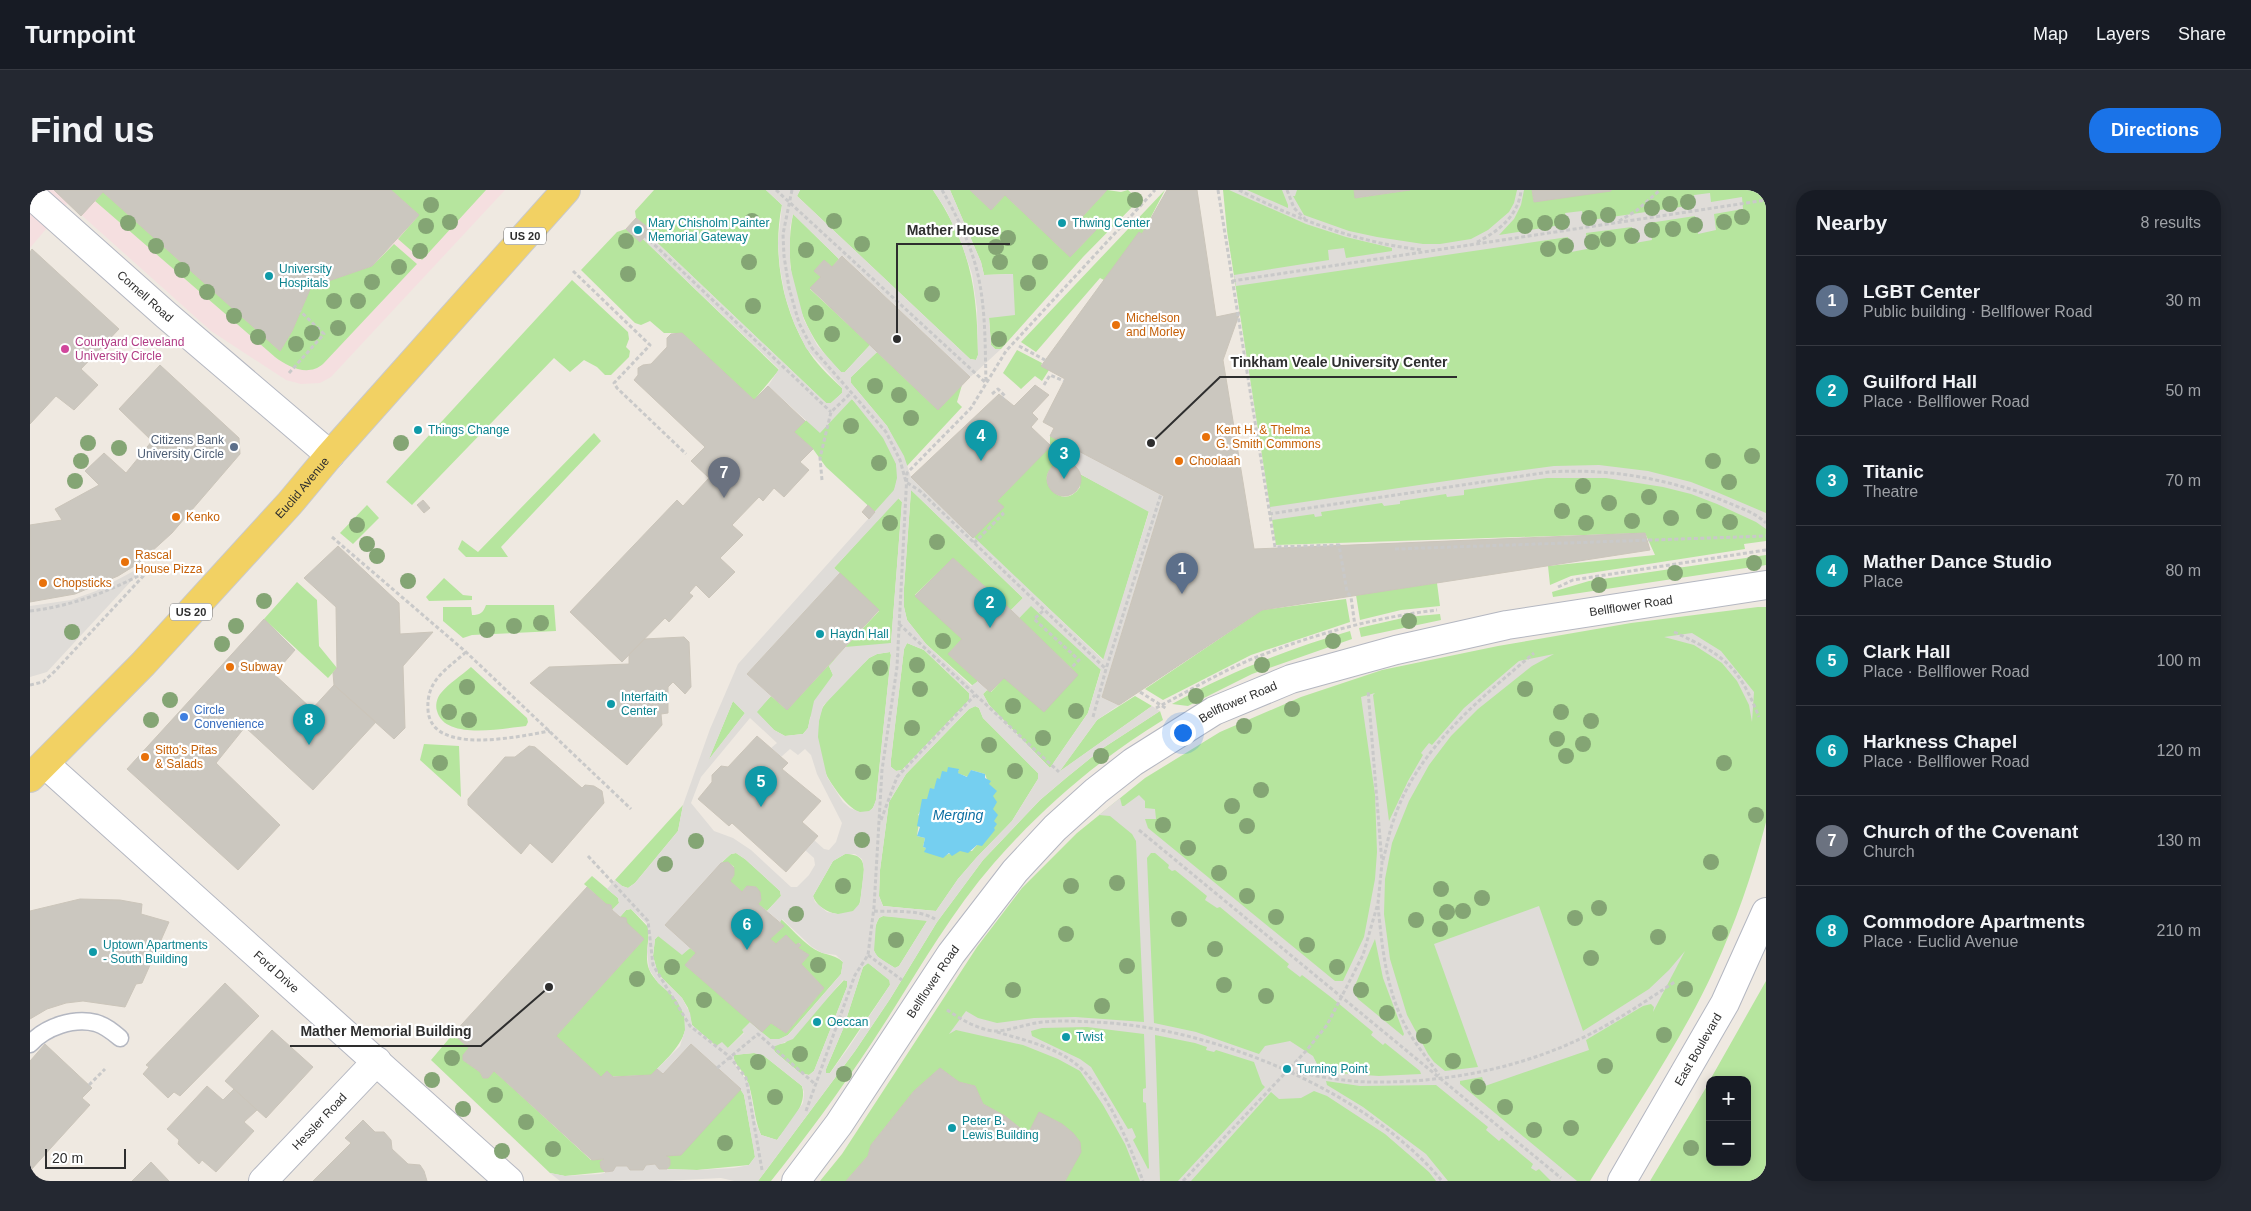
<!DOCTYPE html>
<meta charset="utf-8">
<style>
:root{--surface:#171b24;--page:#242831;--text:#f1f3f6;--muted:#9ea1a6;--line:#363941;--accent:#1a73e8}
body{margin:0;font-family:Helvetica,sans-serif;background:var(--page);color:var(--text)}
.controls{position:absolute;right:15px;bottom:15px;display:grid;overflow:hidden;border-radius:10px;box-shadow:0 2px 12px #0003}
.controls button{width:45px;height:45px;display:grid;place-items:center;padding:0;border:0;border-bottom:1px solid var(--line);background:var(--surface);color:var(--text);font:25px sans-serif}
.scale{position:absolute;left:15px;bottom:12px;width:81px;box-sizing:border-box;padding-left:5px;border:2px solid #2e2e2e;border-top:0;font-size:14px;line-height:18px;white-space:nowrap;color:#2e2e2e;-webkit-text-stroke:4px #fff;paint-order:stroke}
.you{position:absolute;left:1152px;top:542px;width:18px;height:18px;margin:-12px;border:4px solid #fff;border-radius:50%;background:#1a73e8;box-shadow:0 0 0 8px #1a73e833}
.badge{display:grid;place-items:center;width:32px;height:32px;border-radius:50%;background:var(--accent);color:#fff;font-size:16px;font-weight:700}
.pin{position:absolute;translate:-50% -41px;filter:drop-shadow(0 1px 2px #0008)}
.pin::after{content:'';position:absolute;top:26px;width:18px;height:15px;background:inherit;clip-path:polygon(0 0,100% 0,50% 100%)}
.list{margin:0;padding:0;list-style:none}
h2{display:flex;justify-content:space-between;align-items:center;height:65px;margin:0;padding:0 20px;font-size:21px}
h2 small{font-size:16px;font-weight:400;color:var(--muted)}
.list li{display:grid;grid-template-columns:32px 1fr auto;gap:15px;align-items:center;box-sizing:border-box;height:90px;padding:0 20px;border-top:1px solid var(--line)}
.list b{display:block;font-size:19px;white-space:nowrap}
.list p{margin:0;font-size:16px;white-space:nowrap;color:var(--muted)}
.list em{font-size:16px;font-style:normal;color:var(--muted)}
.map{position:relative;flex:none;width:1736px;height:991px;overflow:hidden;border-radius:20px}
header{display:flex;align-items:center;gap:30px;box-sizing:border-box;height:70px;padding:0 25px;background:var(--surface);border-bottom:1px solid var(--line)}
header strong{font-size:24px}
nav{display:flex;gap:28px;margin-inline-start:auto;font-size:18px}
.intro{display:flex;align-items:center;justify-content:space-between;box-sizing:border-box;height:120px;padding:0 30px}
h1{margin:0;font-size:35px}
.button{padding:12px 22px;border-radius:20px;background:var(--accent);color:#fff;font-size:18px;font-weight:700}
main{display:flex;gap:30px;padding:0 30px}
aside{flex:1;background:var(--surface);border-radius:20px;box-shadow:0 2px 12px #0003}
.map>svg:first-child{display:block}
.medical{fill:#f5dfe0}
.green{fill:#b6e59e;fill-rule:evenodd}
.plaza{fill:#dfdcd8;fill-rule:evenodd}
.water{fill:#75cff0}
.building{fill:#cbc7bf;stroke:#cbc5ba}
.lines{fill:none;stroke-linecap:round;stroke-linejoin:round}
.lane-casing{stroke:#b4b7c1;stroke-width:19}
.street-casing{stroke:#b4b7c1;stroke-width:30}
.secondary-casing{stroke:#b4b7c1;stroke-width:30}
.primary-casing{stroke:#c9c9c9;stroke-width:30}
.path{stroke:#c9c9c9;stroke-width:3;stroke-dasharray:4 2.5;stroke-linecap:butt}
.lane{stroke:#fff;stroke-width:16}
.street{stroke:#fff;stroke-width:28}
.secondary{stroke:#fff;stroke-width:28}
.primary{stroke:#f2d163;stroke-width:28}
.tree{fill:#84a574}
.culture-dot{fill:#0f9aa8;stroke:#fff;stroke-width:2}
.food-dot{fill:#e8710a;stroke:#fff;stroke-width:2}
.hotel-dot{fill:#d1479c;stroke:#fff;stroke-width:2}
.service-dot{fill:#5c6f8a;stroke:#fff;stroke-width:2}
.shop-dot{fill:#3f7fe0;stroke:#fff;stroke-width:2}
.labels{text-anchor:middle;stroke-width:4.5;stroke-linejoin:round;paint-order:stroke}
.shield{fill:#fff;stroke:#6d6d6d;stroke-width:1}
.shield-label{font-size:11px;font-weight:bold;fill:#2e2e2e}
.culture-label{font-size:12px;fill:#0d838f;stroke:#fff;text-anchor:start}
.street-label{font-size:12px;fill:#2e2e2e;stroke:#fff}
.food-label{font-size:12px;fill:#c56008;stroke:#fff;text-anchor:start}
.hotel-label{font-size:12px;fill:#b23c85;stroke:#fff;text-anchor:start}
.service-label{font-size:12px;fill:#4e5e75;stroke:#fff;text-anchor:end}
.shop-label{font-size:12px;fill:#366cbe;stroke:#fff;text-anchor:start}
.water-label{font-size:14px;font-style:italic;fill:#0d6fa3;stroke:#fff}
.leader{fill:none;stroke:#2e2e2e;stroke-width:2}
.callout-dot{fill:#2e2e2e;stroke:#fff;stroke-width:2}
.callout-label{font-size:14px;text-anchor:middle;font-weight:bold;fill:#2e2e2e;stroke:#fff;stroke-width:4.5;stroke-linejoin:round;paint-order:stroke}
</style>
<header>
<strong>Turnpoint</strong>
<nav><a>Map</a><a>Layers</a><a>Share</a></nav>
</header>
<div class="intro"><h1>Find us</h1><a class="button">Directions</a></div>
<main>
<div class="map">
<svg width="1736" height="991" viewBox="0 0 1736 991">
<rect width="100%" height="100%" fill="#efe9e1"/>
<!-- medical -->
<path class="medical" d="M0,0H475L301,187L290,193L271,194L256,190L181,141L38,13L0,58Z"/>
<!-- green -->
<path class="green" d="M361,0H456L392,70L368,49L389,25Z
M624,0H736L752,15C742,62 752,116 776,157C785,173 799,186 812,198V203L801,213H796L618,44L621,40L606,28L605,21Z
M770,0H903C941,57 947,98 948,165L946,170L940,169L767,6Z
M920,0H940L961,20L975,5L1040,67L1066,40L1052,27L1077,0L1091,2L1098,0L1109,10L1053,67L971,159H965L961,155L959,127L982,84L954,85L951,72Z
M1135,0L1112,44L1074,90L1070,88L1006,162L991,152Z
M1193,0H1324L1326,8L1380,0H1502L1504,12L1581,0H1736V351L1714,354L1715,359L1541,386L1520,395L1518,376L1625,365L1615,343L1246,355L1197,41Z
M73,2L250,161L262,141L281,97L342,76L364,54L387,74L293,174C278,187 258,177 245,167L65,11Z
M763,24L809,69L802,77L794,70L784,81L791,87L780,99L840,155L815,182H811C769,142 752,81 763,24Z
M596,39L610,52L613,49L749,180L724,210L652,143H634L620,131L611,135L605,133L551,80L587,42Z
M542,90L598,142L599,149L596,157L600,161L599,167L581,185H575L567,177L554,170L540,182L524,168L382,315L356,292Z
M987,160L1012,173L1011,176L1019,180L1012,191L1005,186L991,199L973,183Z
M847,162L908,220L932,195L927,212L932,217L877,276L857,236L821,193V187Z
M822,209C842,231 877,265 865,298C862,307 851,315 845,322L796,277L783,259L764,242L775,231Z
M564,243L571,251L471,357L478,367H436L428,359L432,350L448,362Z
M1020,246L1050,261L1044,275C1037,272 1031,271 1025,275C1002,290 1033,323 1050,297V284L1119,321L1074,470L943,348L973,317L967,311L1020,256Z
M881,300L993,408L981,420L923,368L885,405L932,449L918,464L948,491L943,496L896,454L877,430L874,417V398Z
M868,308L872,312L861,453L799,476L803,485L780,528L778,538L773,544L755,546L744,540L726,522L741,506L757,520L849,421L804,378Z
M337,315L349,328L323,354L310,343Z
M1736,365V375L1523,407L1522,402L1559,391Z
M414,388L433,405L442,406V410L399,411L396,407Z
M267,392L287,410L289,456L307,478L298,488L234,429Z
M1407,393L1410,416L1371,420L1330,430L1326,405Z
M1316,409L1320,432L1221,465L1133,510L1115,499L1232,420Z
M456,415H524L526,441L442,445L433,448L413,431V417H441L442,425C450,425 453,423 456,415Z
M1001,415L1071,479L1058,523L1020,578L959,515L953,504L957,500L961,502L974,488L1048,485L989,428Z
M1728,417H1736V632C1723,683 1705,734 1683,782C1649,855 1602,922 1560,991H1035L1045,972L1050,952C1040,939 1029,930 1014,926L1007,928L999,942H995L975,926L953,914L945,896L929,892L910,878L884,901L841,955L838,966L816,991H790L812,964L947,757L992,698L1047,643L1115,588L1190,542L1271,507L1352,480L1468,456L1601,433Z
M1410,424L1411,430L1331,447L1329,438L1377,427Z
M1320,441L1322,449L1222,484L1158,516L1142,514C1201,481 1256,460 1320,441Z
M877,453L894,460L939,503V510L872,580L866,581L861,577V569L874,459Z
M860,462L861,465L846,610C836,646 804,599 797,586C788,567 784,539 792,519C795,511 830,477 839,468L847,464Z
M441,477L497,528L498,532L496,536C474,538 415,551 407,521C405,516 407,507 411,503C419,493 431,486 441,477Z
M1105,506L1122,516L1029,582L1067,530Z
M703,511L715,523L678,571Z
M945,516L949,518L953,528L1008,583V589L982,631L947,667L928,689L906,721L853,716L849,706L850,680L859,612L876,584L939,519ZM929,580L927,583L938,587L941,580L955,584L963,606V638L954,652L947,655L942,661H929L915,665L895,662L896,658L893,657L895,648L887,646L890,626L888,625L910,589L917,582Z
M1130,521L1133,530C1069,569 1013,617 964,673C916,728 881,794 841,854C810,901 776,947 741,991H728L825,861L860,809L907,732L953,670L1010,610L1036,588L1073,558Z
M394,554L429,556L431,607L390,570Z
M653,615L648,641L605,693L598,698L592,696L585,690Z
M706,663L715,669L750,701L751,706L737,721L728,714L731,710L730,703L726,697L717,696L712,702L700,691L704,685V677L698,672L691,673L701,664Z
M815,664C839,664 834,680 832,698C831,703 831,712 828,717C817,732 788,722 783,706L803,671Z
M562,686L588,708L589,713L582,720L581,715L576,714L554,694Z
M601,719L618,737C620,751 614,766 619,779C623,790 634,797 642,805C674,837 644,861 621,885L571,887L526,846L614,749L590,727L596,720Z
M853,726L893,729L897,731L869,776L865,778C860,775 853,771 848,767C839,759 844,737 849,728Z
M751,729C761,738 770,749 781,757C791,765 803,763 813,772L811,784L758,845L750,849H740L731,842H714L698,858L686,856L662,835L658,818L652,808L628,784L623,766L625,749L628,746L631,747L652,764L660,758L666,763L655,775L732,841L741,833L756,843L794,798L771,774L779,765L768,758L771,755L769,753L766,755L756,745L746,754L740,749L753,737L750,732Z
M838,773L860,790V795L800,883H796V879L813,839L833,777Z
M814,790L817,791V797L784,881L779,885L770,883L745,862L742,857L744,855L755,853Z
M1736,791V991H1620L1680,891V972H1717V890H1680Z
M423,844L439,858L433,865V870L450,882L453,888H458L464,881L561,970L574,969L570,972L571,978L575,982L535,986L520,983L401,870Z
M724,863L733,865L772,896C778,916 758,935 747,950L731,945C723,927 724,904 716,888C712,879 705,876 703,865Z
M711,899L714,905L724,960L725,967L719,975L667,980L637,979L640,975V969L636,966Z"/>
<!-- plaza -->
<path class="plaza" d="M736,0H770L767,6L940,169L946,170L948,165L947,119L942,84L931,52L916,20L903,0H920L951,72L954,85L983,84L985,125L959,128L961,155L965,159H971L945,183L940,187L813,66L809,69L763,24L760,38V76L774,130L787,155L811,182H815L840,155L847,162L821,187V193L857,236L874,266L881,287L1073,470L1119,322L1050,284L1044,275L1050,261L1134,306L1072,506L1089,515L1067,530L1030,581L1122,516L1130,521L1073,558L1036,588L1010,610L953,670L907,732L860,809L825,861L728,991H704L691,988L635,991H530L520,983L535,986L570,984L582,981L586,976H597L600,980H613L616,975L625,974L629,979L667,980L704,978L719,975L725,967L714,905L710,899L633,884L627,879L650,856L655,840L654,825L646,809L628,793L619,779L617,761L619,746L617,734L601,719L596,720L590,727L582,720L589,713L588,708L577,699L585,690L592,696L598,698L605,693L648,641L653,615L680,539L708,474L864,300L867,288L866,274L853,248L822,209L790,243L738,196L749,179L613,49L618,44L796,213H801L812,203V198L776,158L764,133L755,106L750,78L748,53L752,15ZM881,300L993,408L981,420L989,428L1001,416L1071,480L1058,523L1020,578L959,515L953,504L957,500L948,491L941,496L896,454L877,430L874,417V398ZM869,308L872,312L861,453L815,457L799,476L803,485L784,511L778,538L773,544L755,546L744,540L727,522L741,506L717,484L810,383L804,378ZM877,453L894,460L939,503V510L872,580L866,581L861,577V569L874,459ZM860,462L861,465L846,610L843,618L839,621L830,622L820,618L813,612L797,587L788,547L789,531L793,516L839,468L847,464ZM703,511L715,523L679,569ZM946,516L949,518L953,528L1008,583V589L982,631L947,667L928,689L906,721L853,716L849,706L850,680L859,612L876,584L939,519ZM720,528L747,553L741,558L751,567L760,559L768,565L775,559L781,565L787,584L812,633L806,652L799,660L794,659L784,650L775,660L784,668L785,675L779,685L767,697H761L721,660L703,648L684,641L661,613L671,587ZM706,663L715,669L750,701L751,706L737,721L750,732L752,729L782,757L792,763L806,765L813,772L811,784L806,790L758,845L749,849H740L720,832L712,840L714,843L698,858L692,852L686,856L662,835L660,823L652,808L628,784L623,766L625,749L628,746L652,765L660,758L691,673L701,664ZM815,664H825L832,669L834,679L830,713L823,721L808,724L797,722L785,712L783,706L803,671ZM853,726L897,731L869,776L865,778L848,767L844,761L846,734L849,728ZM838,773L859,790L860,795L819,857L800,883H796V879L813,839L833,777ZM813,790L817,791V797L784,881L779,885L770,883L745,862L743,857L763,849ZM724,863L733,865L772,896L774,902L773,913L747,950L731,945L726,933L719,894L704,873V865Z
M1199,0H1217L1258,18V15L1252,0H1267L1265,6H1263L1274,25L1319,41L1347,47L1393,54H1410L1441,49L1458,40L1479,22L1484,13L1487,0H1494L1491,15L1484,29L1469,45L1537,34L1535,23L1552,21L1554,31L1664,15V5L1680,3L1681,12L1712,7L1713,19L1684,24L1686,40L1668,44L1665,26L1619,33L1622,50L1605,53L1602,37L1556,43L1557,59L1541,62L1538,47L1206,96L1204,85L1299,70L1298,60L1314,58L1316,68L1362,61V58L1316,47L1276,34Z
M1569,275L1618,281L1661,292L1689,303L1736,323V339L1726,332L1687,314L1661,304L1633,297L1576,288H1517L1434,300V305L1417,307L1416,304L1370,311V314L1354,316L1352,313L1291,322L1292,326L1285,327L1284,324L1242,330L1241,323L1240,317L1457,285L1524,276Z
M117,374L17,482L0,487V416L41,410L66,401Z
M1662,443L1691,461L1724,502L1722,532L1719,515L1707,491L1692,473L1664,455L1634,447Z
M1524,464L1502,476L1448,519L1421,546L1399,575L1379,611L1362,653L1355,689L1354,724L1360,769L1377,825L1398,864L1404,872L1415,881L1448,877L1404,754L1509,716L1553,841L1619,799L1639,780L1655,761L1623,822L1624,817L1621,814L1613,816L1556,850L1559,860L1455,896L1452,887L1430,891V894L1547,991H1521L1509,979L1506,981L1501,978L1503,974L1472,948L1469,951L1456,940L1458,937L1406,895L1330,896L1296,891L1297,895L1333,917L1396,964L1418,991H1406L1399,982L1355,944L1297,906L1284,901L1271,908L1249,909L1241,902L1161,991H1148L1235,897L1232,894L1224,872L1186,860L1184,862L1176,860L1177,857L1165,853L1125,845L1130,991H1110L1095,954L1073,915L1050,881L1028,869L993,855L926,840L919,844L936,821L948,828L967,833L1004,828L1045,827L1114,832L1106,651L1102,644L1080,626L1069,625L1090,608L1092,616H1094L1109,605L1115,611V618L1125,619L1126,629H1115L1118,638L1305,791H1313L1334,747L1345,689L1347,662L1345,604L1331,507L1345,503L1343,505L1359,631L1378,591L1393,565L1391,563L1399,553L1402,555L1434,518L1489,471ZM1121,663H1125L1139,675L1138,678L1142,681L1145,680L1177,706L1175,710L1187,718L1190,717L1259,774L1257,777L1270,787L1272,785L1302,808L1343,842L1341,845L1353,855L1355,853L1390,881L1391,884L1349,886L1306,883L1290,880L1283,866L1260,851L1235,856L1229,864L1166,842L1124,833L1117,668ZM1345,749L1353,788L1374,844L1373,846L1328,809L1323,800ZM1057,837L1114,844L1116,898L1113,899V912L1116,913L1119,978L1118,979L1103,950L1106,947L1102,938L1098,939L1061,877L1050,869L1002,846L1001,841L1012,838Z"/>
<!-- water -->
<path class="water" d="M918,577L929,579L928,583L937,587L941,580L955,584V588L961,591L959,594L967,601L963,606L967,612L963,619L968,625L964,631L967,634L964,638L965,640L952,656L947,655L938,663L930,661L922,666L919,663L913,668L894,662L896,658L893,657L895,648L887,646L890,637L887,636L892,609H897L900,598L904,599L907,588L910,589L912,581L917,582Z"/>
<!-- building -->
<path class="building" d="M24,0H361L389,25L342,76L281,97L262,141L250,161L73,2L51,26Z
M940,0H1077L1052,27L1066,40L1040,67L975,5L961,20Z
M1137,0H1167L1186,127L1210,122L1193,170L1224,359L1615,343L1620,360L1232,420L1089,515L1072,507L1134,306L1020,246L1024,238L1013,232L1035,189L1011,176L1109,42L1112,44Z
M1324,0H1380L1325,8Z
M1502,0H1581V1L1504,12Z
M606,28L621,40L610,52L596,39Z
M2,59L89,139L51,179L68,195L44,220L26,206L0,234V62Z
M812,66L940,187L908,220L780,98L791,87L784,81L794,70L802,77Z
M652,143L724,210L738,196L775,231L764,242L783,259L770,272L779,280L754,307L744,298L733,311L729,307L702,335L713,345L690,368L705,382L679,408L666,395L659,403L663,406L639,432L635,428L592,472L540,422L647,310L653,316L679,288L661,271L675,257L604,190L608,185V178L613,175L621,174L637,157V148L641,144Z
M130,175L209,248L210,264L142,343L109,373L88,386L45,404L0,412V335L32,330L25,319L69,295L55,281L74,263L96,283L122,251L89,219Z
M1005,195L1019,205L1002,223L1008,229L1001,237L1021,256L967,311L974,317L943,348L881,287L969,204L984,216Z
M1017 289a17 17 0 1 1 34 0a17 17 0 1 1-34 0Z
M393,310L400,318L394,323L387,315Z
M838,315L845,322L839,329L832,322Z
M308,356L369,413L370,444L403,442L373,476L375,538L364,549L304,495L303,483L307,478L306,417L274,388Z
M923,368L981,420L1048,485L1014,522L974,488L960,502L918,464L932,449L885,406Z
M810,383L849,420L757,520L717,484Z
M234,429L265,460L244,484L282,519L304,495L346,532L283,600L215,537L186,573L250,635L208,680L97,579Z
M654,447L659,452L661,497L655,504L643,492L638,497V523L631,524L632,535L597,575L500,493L519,477L599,474V465L614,449Z
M727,546L758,573L752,579L791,611L772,632L788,646L756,682L702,633L699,636L668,609L682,592V585L691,576L698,577Z
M499,556L505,557L552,598L555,595L564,596L572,601L574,613L522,673L500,653L491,664L438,615V609L475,567H485Z
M698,672L704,678V685L700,691L712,702L717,696L726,697L730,702L731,710L728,714L754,736L740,749L746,754L756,745L766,755L768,753L771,755L768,758L779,765L771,774L794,798L756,843L741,833L732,842L655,775L666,763L635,735L691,673Z
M557,697L576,714L581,715L582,720L590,727L596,728L597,733L614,749L526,846L571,887L577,881L583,887L621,885L627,879L633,884L661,854L711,899L651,965L636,966L640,969V975L637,979H629L625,974L616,975L613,980H600L597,976H586L583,981L575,982L571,978L570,972L574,969L562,970L464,881L458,888H453L450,882L433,870V865L439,858L423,844Z
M50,709L90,710L112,714L111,724L139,732L112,793L106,794L95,817L53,811L36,813L17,819L0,829V721Z
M195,793L229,826L150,906L144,902L138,908L113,884L119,877L116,875Z
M242,840L283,877L236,928L195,891Z
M15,854L62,898L52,908L60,915L0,981V871Z
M910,878L929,892L945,896L953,914L975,926L995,942H999L1009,922L1032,934L1043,943L1050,952L1051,962L1035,991H816L838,966L841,955L884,901Z
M177,896L193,910L204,899L227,920L214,932L224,941L186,982L172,970L169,974L148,954L149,950L137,939Z
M333,930L345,942H354L361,950L362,959L378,974L390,975L394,981L397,991H283L321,953L315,948Z
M121,972L139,991H102Z"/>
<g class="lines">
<!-- lane casing -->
<g class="lane-casing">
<path id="lane" d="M0,854C15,837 44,827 66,833C76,836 83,842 90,848"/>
</g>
<!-- street casing -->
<g class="street-casing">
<g id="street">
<path id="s1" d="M233,991L347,871"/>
<path id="s2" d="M766,991L809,934L921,764L985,681L1025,638L1066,601L1103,572L1184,521L1261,489L1366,460L1477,435L1736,395"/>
</g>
</g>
<!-- secondary casing -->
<g class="secondary-casing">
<g id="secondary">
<path id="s3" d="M0,4L136,125L300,265"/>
<path id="s4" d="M15,574L479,991"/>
<path id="s5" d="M1592,991L1695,813L1736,722"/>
</g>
</g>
<!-- primary casing -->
<g class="primary-casing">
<g id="primary">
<path id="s6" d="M0,588L113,474L260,313L300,265L536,0"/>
</g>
</g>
<!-- path -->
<path class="path" d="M746,0L956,193
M762,0L753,44L754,66L759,98L769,133L782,158L856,242L870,270L876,292L890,301L1076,479
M912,0C926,24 939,51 946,77C956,114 955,155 956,193
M1188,0L1245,357L1309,355L1317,402L1321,407L1325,436
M1209,0C1266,29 1328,53 1393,60
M1257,0L1264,18L1275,29
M1589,31L1606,21L1630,0
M615,46L801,222
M1447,52C1468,42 1489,25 1491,0
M543,81L620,155L584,193L587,198L656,264
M1202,91L1736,10
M989,156L1015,170
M259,183L294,144L270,121
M1014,195L1020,185L1034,191
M962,204L968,199L975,206L973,208
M792,290L790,268L801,222L822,202
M1239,324L1519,282C1581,278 1641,289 1699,313C1712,319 1726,323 1736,333
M302,347L436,462L601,619
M944,353L973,324L970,321
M1365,359L1736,346
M1528,397L1543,390L1736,360
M0,421C42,416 78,402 116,382
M1013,421L1004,429L1049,470L1041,478
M869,434L1029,582
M1644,442C1694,465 1708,475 1729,527
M436,462C416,480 396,490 398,520C401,567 491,546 520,541
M0,495L13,492L24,482L118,381
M1110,502L1137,519
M1126,518C1161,500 1195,479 1232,465C1288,443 1348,427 1407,420
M1063,527L1076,479L1131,304
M851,630L867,587L945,505
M1109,640L1531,988
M558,666L618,731L623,775L660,836L700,867L716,888L732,980
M1353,670C1357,656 1359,642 1364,629C1387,559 1450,509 1504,463
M1348,716C1352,756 1356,800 1376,837C1385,854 1398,869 1409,885
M844,721C863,722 888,719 905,729
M838,765L872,790
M917,820C931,829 948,840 965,841C978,841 993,835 1006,833C1024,830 1044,831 1063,832C1180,836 1336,900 1412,991
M967,842C990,849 1018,855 1039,869C1074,891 1099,953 1113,991
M687,878L728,844L785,894
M1260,881C1288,886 1315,892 1343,892C1418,893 1496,877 1562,843C1591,828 1619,809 1646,791
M59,895L75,879
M776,921L825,785L838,765L844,717L852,580L867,477L877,283L941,218L976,161L1125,0
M1153,991L1276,861L1297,835L1333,765L1348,713L1352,673L1338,500"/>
<!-- lane -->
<use href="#lane" class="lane"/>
<!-- street -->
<use href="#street" class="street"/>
<!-- secondary -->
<use href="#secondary" class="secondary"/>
<!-- primary -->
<use href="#primary" class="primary"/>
</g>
<!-- trees -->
<g class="tree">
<circle cx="1105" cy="10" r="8"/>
<circle cx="1658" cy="12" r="8"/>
<circle cx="1640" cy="14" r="8"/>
<circle cx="401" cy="15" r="8"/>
<circle cx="1622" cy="18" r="8"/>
<circle cx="1578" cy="25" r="8"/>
<circle cx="1712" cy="27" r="8"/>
<circle cx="1559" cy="28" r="8"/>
<circle cx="722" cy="31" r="8"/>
<circle cx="804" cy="31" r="8"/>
<circle cx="420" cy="32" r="8"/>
<circle cx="1532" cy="32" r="8"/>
<circle cx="1694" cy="32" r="8"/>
<circle cx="98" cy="33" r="8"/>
<circle cx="1515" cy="33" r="8"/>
<circle cx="1665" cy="35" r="8"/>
<circle cx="396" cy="36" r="8"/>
<circle cx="1495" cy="36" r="8"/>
<circle cx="1643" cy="39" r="8"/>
<circle cx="1622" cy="40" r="8"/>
<circle cx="1602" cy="46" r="8"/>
<circle cx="978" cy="48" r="8"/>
<circle cx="1578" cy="49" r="8"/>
<circle cx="596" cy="51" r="8"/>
<circle cx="1562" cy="52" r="8"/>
<circle cx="832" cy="54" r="8"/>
<circle cx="126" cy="56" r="8"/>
<circle cx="1536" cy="56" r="8"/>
<circle cx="966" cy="57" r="8"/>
<circle cx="1518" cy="59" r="8"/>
<circle cx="776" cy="60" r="8"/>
<circle cx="390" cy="61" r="8"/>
<circle cx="719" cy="72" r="8"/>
<circle cx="970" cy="72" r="8"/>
<circle cx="1010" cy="72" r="8"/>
<circle cx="369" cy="77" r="8"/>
<circle cx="152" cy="80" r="8"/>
<circle cx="598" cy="84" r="8"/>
<circle cx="342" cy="92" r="8"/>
<circle cx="998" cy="93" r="8"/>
<circle cx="177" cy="102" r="8"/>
<circle cx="902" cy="104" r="8"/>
<circle cx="304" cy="111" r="8"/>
<circle cx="328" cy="111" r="8"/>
<circle cx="723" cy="116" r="8"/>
<circle cx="786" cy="123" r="8"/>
<circle cx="204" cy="126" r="8"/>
<circle cx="308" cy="138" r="8"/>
<circle cx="282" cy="143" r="8"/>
<circle cx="802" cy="144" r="8"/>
<circle cx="228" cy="147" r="8"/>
<circle cx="969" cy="149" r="8"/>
<circle cx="266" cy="154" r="8"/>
<circle cx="845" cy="196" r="8"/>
<circle cx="869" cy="205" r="8"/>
<circle cx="881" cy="228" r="8"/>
<circle cx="821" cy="236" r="8"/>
<circle cx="58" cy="253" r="8"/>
<circle cx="371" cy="253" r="8"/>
<circle cx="89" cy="258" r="8"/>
<circle cx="1722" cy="266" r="8"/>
<circle cx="51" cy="271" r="8"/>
<circle cx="1683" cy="271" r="8"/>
<circle cx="849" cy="273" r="8"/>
<circle cx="45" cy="291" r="8"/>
<circle cx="1699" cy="292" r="8"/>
<circle cx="1553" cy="296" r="8"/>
<circle cx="1619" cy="307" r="8"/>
<circle cx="1579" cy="313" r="8"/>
<circle cx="1532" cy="321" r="8"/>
<circle cx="1674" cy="321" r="8"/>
<circle cx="1641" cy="328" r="8"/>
<circle cx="1602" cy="331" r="8"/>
<circle cx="1700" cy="332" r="8"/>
<circle cx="860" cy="333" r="8"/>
<circle cx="1556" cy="333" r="8"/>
<circle cx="327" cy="335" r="8"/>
<circle cx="907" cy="352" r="8"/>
<circle cx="337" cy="354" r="8"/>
<circle cx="347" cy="366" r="8"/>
<circle cx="1724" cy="373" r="8"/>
<circle cx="1645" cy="383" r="8"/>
<circle cx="378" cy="391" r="8"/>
<circle cx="1569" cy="395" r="8"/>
<circle cx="234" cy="411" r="8"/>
<circle cx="1379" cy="431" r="8"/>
<circle cx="511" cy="433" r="8"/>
<circle cx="206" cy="436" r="8"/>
<circle cx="484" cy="436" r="8"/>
<circle cx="457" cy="440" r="8"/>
<circle cx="42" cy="442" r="8"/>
<circle cx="913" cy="451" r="8"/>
<circle cx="1303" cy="451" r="8"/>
<circle cx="192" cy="454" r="8"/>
<circle cx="887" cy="475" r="8"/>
<circle cx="1232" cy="475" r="8"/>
<circle cx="850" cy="478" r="8"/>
<circle cx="437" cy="497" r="8"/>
<circle cx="890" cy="499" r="8"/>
<circle cx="1495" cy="499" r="8"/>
<circle cx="1166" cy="506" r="8"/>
<circle cx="140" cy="510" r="8"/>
<circle cx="983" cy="516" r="8"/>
<circle cx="1262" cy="519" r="8"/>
<circle cx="1046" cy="521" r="8"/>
<circle cx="419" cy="522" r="8"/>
<circle cx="1531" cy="522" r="8"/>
<circle cx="121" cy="530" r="8"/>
<circle cx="439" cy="530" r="8"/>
<circle cx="1561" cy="531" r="8"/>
<circle cx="1214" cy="536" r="8"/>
<circle cx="882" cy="538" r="8"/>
<circle cx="1013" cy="548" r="8"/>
<circle cx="1527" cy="549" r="8"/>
<circle cx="1553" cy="554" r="8"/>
<circle cx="959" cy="555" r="8"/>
<circle cx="1071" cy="566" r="8"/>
<circle cx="1536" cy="566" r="8"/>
<circle cx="410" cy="573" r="8"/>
<circle cx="1694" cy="573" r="8"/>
<circle cx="985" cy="581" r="8"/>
<circle cx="833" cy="582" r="8"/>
<circle cx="1231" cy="600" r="8"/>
<circle cx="1202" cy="616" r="8"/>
<circle cx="1726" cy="625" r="8"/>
<circle cx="1133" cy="635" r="8"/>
<circle cx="1217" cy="636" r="8"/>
<circle cx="832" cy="650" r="8"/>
<circle cx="666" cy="651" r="8"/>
<circle cx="1158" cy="658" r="8"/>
<circle cx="1681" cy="672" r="8"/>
<circle cx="635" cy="674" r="8"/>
<circle cx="1189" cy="683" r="8"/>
<circle cx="1087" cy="693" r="8"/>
<circle cx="813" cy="696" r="8"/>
<circle cx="1041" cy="696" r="8"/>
<circle cx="1411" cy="699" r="8"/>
<circle cx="1217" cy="706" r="8"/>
<circle cx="1452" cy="708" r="8"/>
<circle cx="1569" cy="718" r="8"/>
<circle cx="1433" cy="721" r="8"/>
<circle cx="1417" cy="722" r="8"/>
<circle cx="766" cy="724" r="8"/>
<circle cx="1246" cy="727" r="8"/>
<circle cx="1545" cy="728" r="8"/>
<circle cx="1149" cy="729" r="8"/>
<circle cx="1386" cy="730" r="8"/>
<circle cx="1410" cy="739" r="8"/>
<circle cx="1690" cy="743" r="8"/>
<circle cx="1036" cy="744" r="8"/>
<circle cx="1628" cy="747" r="8"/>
<circle cx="866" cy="750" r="8"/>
<circle cx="1277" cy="755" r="8"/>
<circle cx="1185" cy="759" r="8"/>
<circle cx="1561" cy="768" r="8"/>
<circle cx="788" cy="775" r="8"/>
<circle cx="1097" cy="776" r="8"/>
<circle cx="642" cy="777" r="8"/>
<circle cx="1307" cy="777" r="8"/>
<circle cx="607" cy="789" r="8"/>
<circle cx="1194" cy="795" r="8"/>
<circle cx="1655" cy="799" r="8"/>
<circle cx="983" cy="800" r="8"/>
<circle cx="1331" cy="800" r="8"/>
<circle cx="1236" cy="806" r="8"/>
<circle cx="674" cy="810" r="8"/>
<circle cx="1072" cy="816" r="8"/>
<circle cx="1357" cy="823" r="8"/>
<circle cx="1634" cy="845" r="8"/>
<circle cx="1394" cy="846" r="8"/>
<circle cx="770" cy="864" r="8"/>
<circle cx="422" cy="868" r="8"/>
<circle cx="1423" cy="871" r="8"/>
<circle cx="728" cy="872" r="8"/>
<circle cx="1575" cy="876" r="8"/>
<circle cx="814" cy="884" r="8"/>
<circle cx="402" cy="890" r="8"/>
<circle cx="1448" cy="897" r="8"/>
<circle cx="465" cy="905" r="8"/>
<circle cx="745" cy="907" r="8"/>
<circle cx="1475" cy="917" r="8"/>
<circle cx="433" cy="919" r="8"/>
<circle cx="496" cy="932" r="8"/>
<circle cx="1541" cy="938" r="8"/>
<circle cx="1504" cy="940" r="8"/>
<circle cx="695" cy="953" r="8"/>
<circle cx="1661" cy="958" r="8"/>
<circle cx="523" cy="959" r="8"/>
<circle cx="472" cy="961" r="8"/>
</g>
<!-- markers -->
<g class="culture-dot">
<circle cx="1032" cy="33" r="5"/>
<circle cx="608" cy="40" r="5"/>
<circle cx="239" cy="86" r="5"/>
<circle cx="388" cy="240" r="5"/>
<circle cx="790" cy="444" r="5"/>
<circle cx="581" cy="514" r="5"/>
<circle cx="63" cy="762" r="5"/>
<circle cx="787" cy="832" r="5"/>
<circle cx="1036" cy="847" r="5"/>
<circle cx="1257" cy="879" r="5"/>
<circle cx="922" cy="938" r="5"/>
</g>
<g class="food-dot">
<circle cx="1086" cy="135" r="5"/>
<circle cx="1176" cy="247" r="5"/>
<circle cx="1149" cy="271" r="5"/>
<circle cx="146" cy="327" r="5"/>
<circle cx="95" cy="372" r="5"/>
<circle cx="13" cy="393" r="5"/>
<circle cx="200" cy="477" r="5"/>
<circle cx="115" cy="567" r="5"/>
</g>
<circle class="hotel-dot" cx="35" cy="159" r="5"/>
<circle class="service-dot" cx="204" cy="257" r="5"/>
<circle class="shop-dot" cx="154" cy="527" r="5"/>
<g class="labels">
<!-- shield labels -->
<g class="shield">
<rect x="474" y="37.5" width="42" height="17" rx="4"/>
<rect x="140" y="413.5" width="42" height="17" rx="4"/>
</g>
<g class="shield-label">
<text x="495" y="50">US 20</text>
<text x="161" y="426">US 20</text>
</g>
<!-- culture labels -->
<g class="culture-label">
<text x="618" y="37">Mary Chisholm Painter<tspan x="618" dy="14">Memorial Gateway</tspan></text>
<text x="1042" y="37">Thwing Center</text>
<text x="249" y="83">University<tspan x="249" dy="14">Hospitals</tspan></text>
<text x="398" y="244">Things Change</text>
<text x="800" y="448">Haydn Hall</text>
<text x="591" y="511">Interfaith<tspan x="591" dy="14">Center</tspan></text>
<text x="73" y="759">Uptown Apartments<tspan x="73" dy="14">- South Building</tspan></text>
<text x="797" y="836">Oeccan</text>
<text x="1046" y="851">Twist</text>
<text x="1267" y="883">Turning Point</text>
<text x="932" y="935">Peter B.<tspan x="932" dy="14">Lewis Building</tspan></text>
</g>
<!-- street labels -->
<g class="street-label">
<text dy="4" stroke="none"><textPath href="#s3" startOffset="154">Cornell Road</textPath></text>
<text dy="4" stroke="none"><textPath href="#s6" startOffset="398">Euclid Avenue</textPath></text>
<text dy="4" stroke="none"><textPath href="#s2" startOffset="1068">Bellflower Road</textPath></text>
<text dy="4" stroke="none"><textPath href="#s2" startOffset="662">Bellflower Road</textPath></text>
<text dy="4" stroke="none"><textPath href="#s4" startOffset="311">Ford Drive</textPath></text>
<text dy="4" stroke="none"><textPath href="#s2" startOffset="242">Bellflower Road</textPath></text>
<text dy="4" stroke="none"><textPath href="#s5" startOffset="152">East Boulevard</textPath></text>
<text dy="4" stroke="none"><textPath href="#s1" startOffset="82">Hessler Road</textPath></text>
</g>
<!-- food labels -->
<g class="food-label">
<text x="1096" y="132">Michelson<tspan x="1096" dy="14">and Morley</tspan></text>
<text x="1186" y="244">Kent H. &amp; Thelma<tspan x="1186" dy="14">G. Smith Commons</tspan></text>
<text x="1159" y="275">Choolaah</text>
<text x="156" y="331">Kenko</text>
<text x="105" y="369">Rascal<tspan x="105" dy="14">House Pizza</tspan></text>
<text x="23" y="397">Chopsticks</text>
<text x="210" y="481">Subway</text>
<text x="125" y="564">Sitto's Pitas<tspan x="125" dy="14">&amp; Salads</tspan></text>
</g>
<!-- hotel labels -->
<g class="hotel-label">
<text x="45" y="156">Courtyard Cleveland<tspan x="45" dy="14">University Circle</tspan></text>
</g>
<!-- service labels -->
<g class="service-label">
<text x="194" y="254">Citizens Bank<tspan x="194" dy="14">University Circle</tspan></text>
</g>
<!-- shop labels -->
<g class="shop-label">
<text x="164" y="524">Circle<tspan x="164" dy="14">Convenience</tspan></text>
</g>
<!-- water labels -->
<g class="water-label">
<text x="928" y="630">Merging</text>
</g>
</g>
<!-- callouts -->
<path class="leader" d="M867 149L867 54H980M1121 253L1190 187H1427M519 797L451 856H260"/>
<g class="callout-dot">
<circle cx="867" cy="149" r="5"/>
<circle cx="1121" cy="253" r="5"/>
<circle cx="519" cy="797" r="5"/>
</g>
<g class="callout-label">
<text x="923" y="45">Mather House</text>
<text x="1309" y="177">Tinkham Veale University Center</text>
<text x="356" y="846">Mather Memorial Building</text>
</g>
</svg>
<div class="controls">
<button>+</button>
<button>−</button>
</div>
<div class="scale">20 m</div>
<div class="you"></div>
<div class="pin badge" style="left:1152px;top:404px;background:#5c6f8a">1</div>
<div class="pin badge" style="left:960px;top:438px;background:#0f9aa8">2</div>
<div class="pin badge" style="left:1034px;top:289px;background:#0f9aa8">3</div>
<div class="pin badge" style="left:951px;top:271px;background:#0f9aa8">4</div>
<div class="pin badge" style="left:731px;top:617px;background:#0f9aa8">5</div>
<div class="pin badge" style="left:717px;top:760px;background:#0f9aa8">6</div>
<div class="pin badge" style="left:694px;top:308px;background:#6b7280">7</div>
<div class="pin badge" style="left:279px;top:555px;background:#0f9aa8">8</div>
</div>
<aside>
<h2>Nearby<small>8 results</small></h2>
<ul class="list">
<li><span class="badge" style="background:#5c6f8a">1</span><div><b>LGBT Center</b><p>Public building · Bellflower Road</p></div><em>30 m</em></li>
<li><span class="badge" style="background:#0f9aa8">2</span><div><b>Guilford Hall</b><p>Place · Bellflower Road</p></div><em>50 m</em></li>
<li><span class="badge" style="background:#0f9aa8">3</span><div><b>Titanic</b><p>Theatre</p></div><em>70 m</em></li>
<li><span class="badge" style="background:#0f9aa8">4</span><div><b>Mather Dance Studio</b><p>Place</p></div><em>80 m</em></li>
<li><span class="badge" style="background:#0f9aa8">5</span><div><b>Clark Hall</b><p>Place · Bellflower Road</p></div><em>100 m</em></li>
<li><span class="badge" style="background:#0f9aa8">6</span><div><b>Harkness Chapel</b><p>Place · Bellflower Road</p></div><em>120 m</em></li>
<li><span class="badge" style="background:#6b7280">7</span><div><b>Church of the Covenant</b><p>Church</p></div><em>130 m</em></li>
<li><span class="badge" style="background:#0f9aa8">8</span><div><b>Commodore Apartments</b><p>Place · Euclid Avenue</p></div><em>210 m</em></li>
</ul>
</aside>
</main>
